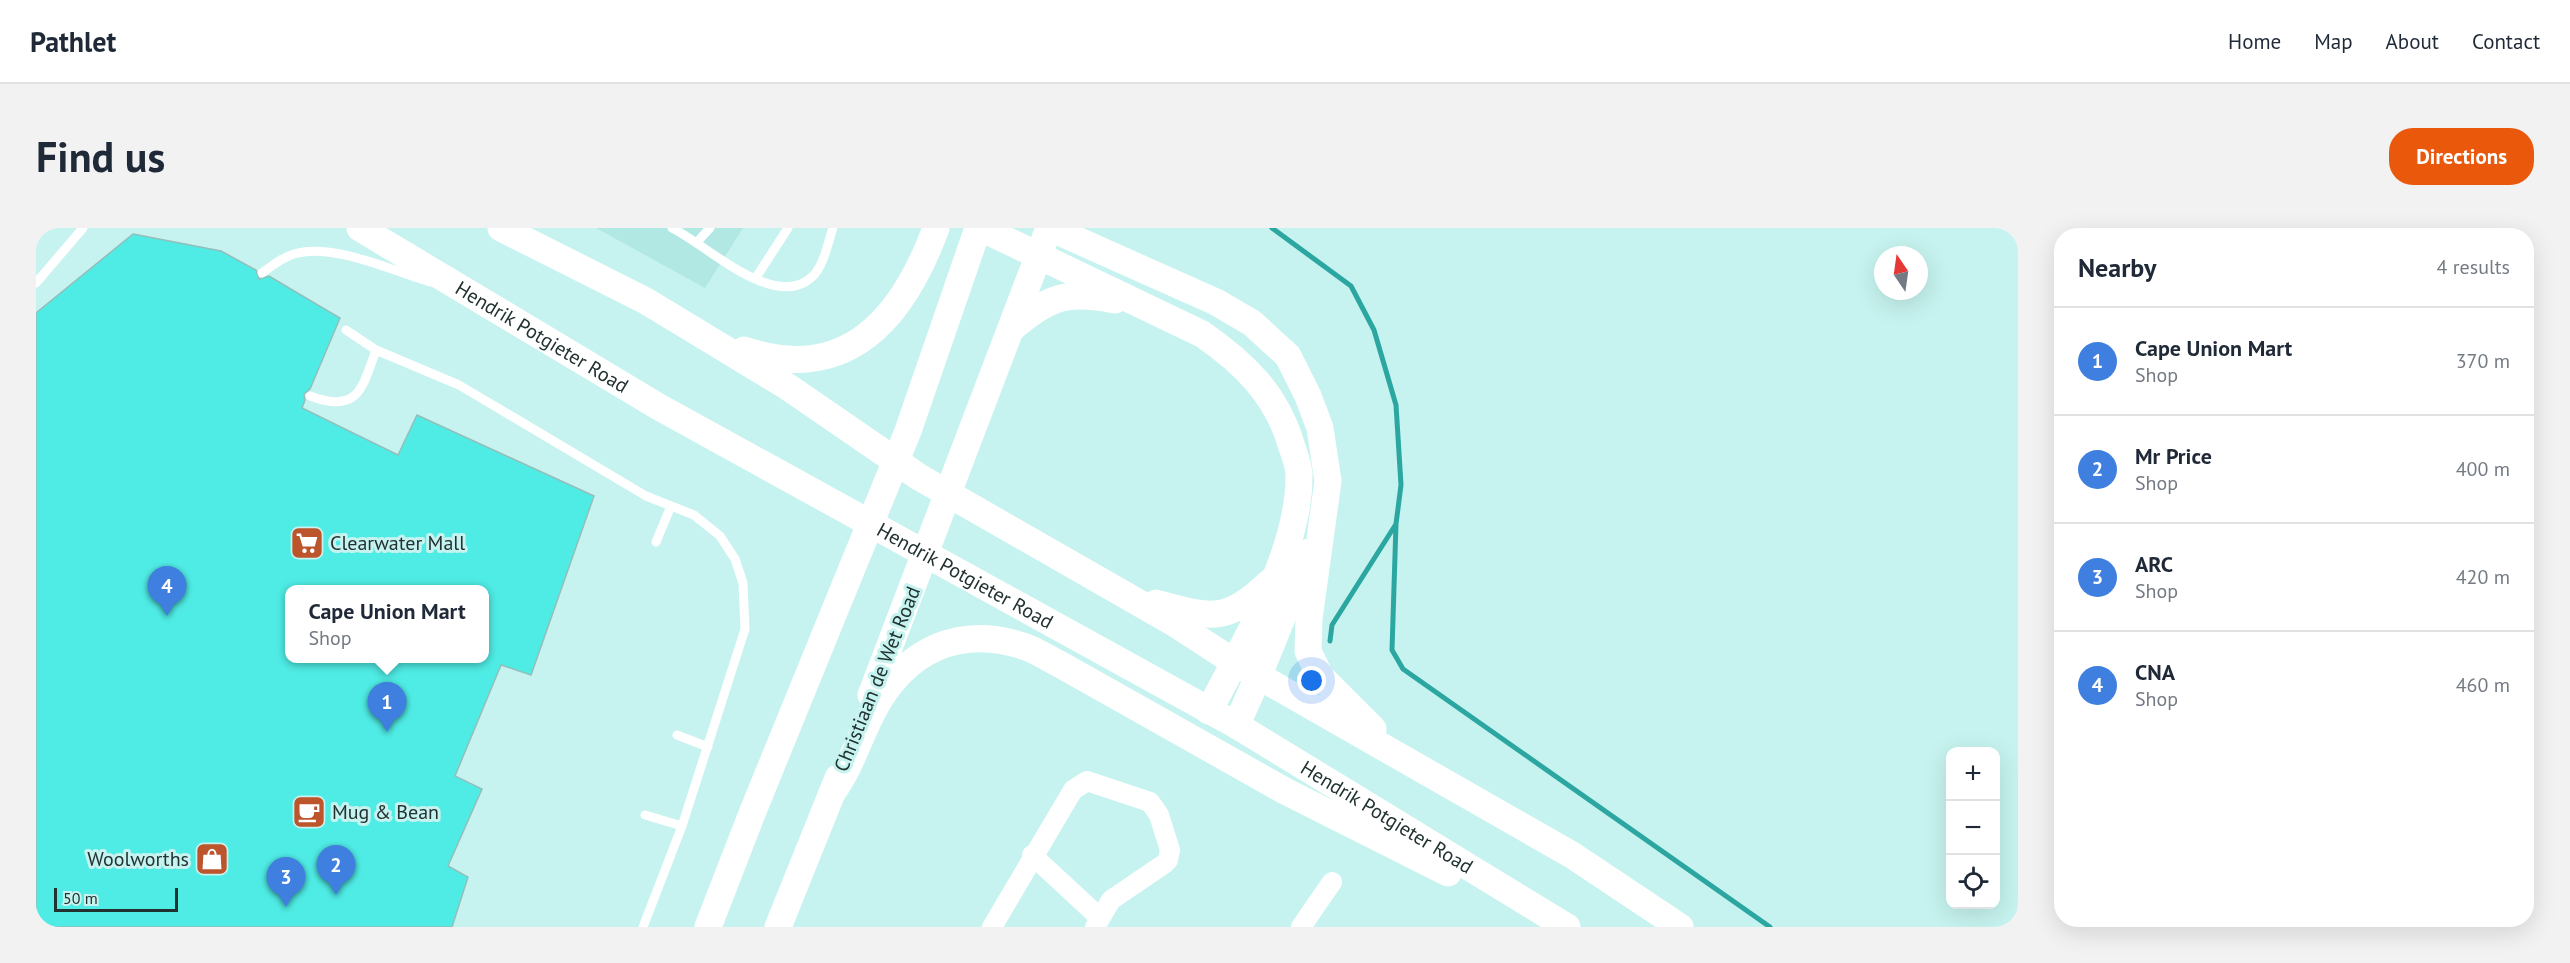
<!DOCTYPE html>
<meta charset="utf-8">
<style>
:root{--surface:#fff;--page:#f2f2f3;--text:#1f2937;--muted:#747a83;--line:#e0e1e3;--accent:#ea580c}
body{margin:0;font-family:"PT Sans",sans-serif;background:var(--page);color:var(--text)}
.controls{position:absolute;right:18px;bottom:18px;display:grid;overflow:hidden;border-radius:12px;box-shadow:0 6px 24px #0002}
.controls button{width:54px;height:54px;display:grid;place-items:center;padding:0;border:0;border-bottom:2px solid var(--line);background:var(--surface);color:var(--text);font:30px sans-serif}
.compass{position:absolute;left:1838px;top:18px;width:54px;height:54px;border-radius:50%;background:var(--surface);box-shadow:0 6px 24px #0002;rotate:347deg}
.scale{position:absolute;left:18px;bottom:15px;width:124px;box-sizing:border-box;padding-left:6px;border:3px solid #213231;border-top:0;font-size:16px;line-height:21px;white-space:nowrap;color:#213231;-webkit-text-stroke:4px #c6f3ef;paint-order:stroke}
.you{position:absolute;left:1276px;top:453px;width:21px;height:21px;margin:-15px;border:4px solid #fff;border-radius:50%;background:#1a73e8;box-shadow:0 0 0 9px #1a73e833}
.badge{display:grid;place-items:center;width:39px;height:39px;border-radius:50%;background:var(--accent);color:#fff;font-size:20px;font-weight:700}
.pin{position:absolute;translate:-50% -50px;filter:drop-shadow(0 2px 3px #0008)}
.pin::after{content:'';position:absolute;top:32px;width:21px;height:18px;background:inherit;clip-path:polygon(0 0,100% 0,50% 100%)}
.popup{position:absolute;left:249px;top:357px;width:204px;height:78px;box-sizing:border-box;display:grid;place-content:center;border-radius:12px;background:var(--surface);filter:drop-shadow(0 2px 4px #0005);font-size:20px;white-space:nowrap;color:var(--muted)}
.popup b{font-size:22px;color:var(--text)}
.popup::after{content:'';position:absolute;left:50%;top:100%;margin-left:-12px;border:12px solid transparent;border-top-color:var(--surface)}
.list{margin:0;padding:0;list-style:none}
h2{display:flex;justify-content:space-between;align-items:center;height:78px;margin:0;padding:0 24px;font-size:26px}
h2 small{font-size:20px;font-weight:400;color:var(--muted)}
.list li{display:grid;grid-template-columns:39px 1fr auto;gap:18px;align-items:center;box-sizing:border-box;height:108px;padding:0 24px;border-top:2px solid var(--line)}
.list b{display:block;font-size:22px;white-space:nowrap}
.list p{margin:0;font-size:20px;white-space:nowrap;color:var(--muted)}
.list em{font-size:20px;font-style:normal;color:var(--muted)}
.icon{flex:none;width:33px;height:33px;fill:none;stroke:currentColor;stroke-width:2;stroke-linecap:round;stroke-linejoin:round}
.map{position:relative;flex:none;width:1982px;height:699px;overflow:hidden;border-radius:24px}
header{display:flex;align-items:center;gap:36px;box-sizing:border-box;height:84px;padding:0 30px;background:var(--surface);border-bottom:2px solid var(--line)}
header strong{font-size:28px}
nav{display:flex;gap:33px;margin-inline-start:auto;font-size:21px}
.intro{display:flex;align-items:center;justify-content:space-between;box-sizing:border-box;height:144px;padding:0 36px}
h1{margin:0;font-size:42px}
.button{padding:15px 27px;border-radius:24px;background:var(--accent);color:#fff;font-size:21px;font-weight:700}
main{display:flex;gap:36px;padding:0 36px}
aside{flex:1;background:var(--surface);border-radius:24px;box-shadow:0 6px 24px #0002}
.map>svg:first-child{display:block}
.built{fill:#b1e8e4}
.lines{fill:none;stroke-linecap:round;stroke-linejoin:round}
.stream{stroke:#2ca6a1;stroke-width:5}
.building{fill:#4fece5;stroke:#93bebb;stroke-width:1.5;fill-rule:evenodd}
.lane{stroke:#fff;stroke-width:9}
.street{stroke:#fff;stroke-width:20}
.secondary{stroke:#fff;stroke-width:27}
.labels{text-anchor:middle;stroke-width:6;stroke-linejoin:round;paint-order:stroke}
.street-label{font-size:20px;fill:#213231;stroke:#c6f3ef}
.poi-label{font-size:20px;fill:#213231;stroke:#c6f3ef;text-anchor:start}
</style>
<header>
<strong>Pathlet</strong>
<nav><a>Home</a><a>Map</a><a>About</a><a>Contact</a></nav>
</header>
<div class="intro"><h1>Find us</h1><a class="button">Directions</a></div>
<main>
<div class="map">
<svg width="1982" height="699" viewBox="0 0 1982 699">
<rect width="100%" height="100%" fill="#c6f3ef"/>
<!-- built -->
<path class="built" d="M560,0H707L669,60Z"/>
<g class="lines">
<!-- stream -->
<path class="stream" d="M1236,0L1315,58L1338,102L1360,177L1365,257L1360,296L1296,397L1294,413
M1360,296L1356,422L1367,441L1734,699"/>
</g>
<!-- building -->
<path class="building" d="M97,6L185,23L220,42L223,51L233,48L304,90L274,161L268,166L269,172L266,180L362,227L381,187L558,268L495,447L465,437L419,548L446,561L412,638L432,649L416,699H0V85ZM254,362H448V430H254Z"/>
<g class="lines">
<!-- lane -->
<path class="lane" d="M636,0C671,17 740,85 777,48C788,37 792,14 797,0
M0,2L2,0
M661,14L674,0
M226,45C237,37 245,30 258,26C296,14 357,43 394,54
M719,51L752,0
M0,55L47,0
M310,102L340,122L423,157L610,268L658,287L684,308L699,331L707,355L709,401L646,598L607,699
M274,168C322,186 326,161 340,122
M620,314L635,278
M641,507L672,519
M609,587L646,598"/>
<!-- street -->
<path class="street" d="M996,627L1063,689
M956,699L1037,562L1051,553L1114,574L1123,587L1134,622L1132,632L1128,636L1075,672L1059,699
M1265,699L1296,654"/>
<!-- secondary -->
<g class="secondary">
<path id="s1" d="M324,0L623,179L1200,497L1531,699"/>
<path d="M465,0L610,73L752,159L883,249L1138,395L1198,434L1536,627L1644,699"/>
<path d="M945,0L1166,106C1208,135 1240,166 1255,216C1258,226 1263,237 1263,247C1264,325 1208,414 1173,483"/>
<path d="M1014,0L1180,74L1216,95L1252,128L1272,168L1284,200L1292,253L1273,391L1272,423L1284,448L1337,501"/>
<path d="M975,101C1012,69 1031,62 1079,72"/>
<path d="M708,122C811,157 867,90 900,0"/>
<path d="M1120,375C1175,390 1190,396 1234,354"/>
<path d="M835,467L1013,0"/>
<path d="M1200,497C1228,441 1248,381 1273,324"/>
<path d="M796,565C815,539 823,510 837,483C869,422 923,396 990,419C1003,424 1015,432 1027,438L1249,563L1412,645"/>
<path d="M672,699L717,583L872,203L942,0"/>
<path d="M742,699L802,550"/>
</g>
</g>
<!-- icons -->
<defs>
<g id="supermarket-square" transform="scale(1.725)"><rect x="-9" y="-9" width="18" height="18" rx="4" fill="#bc552c" stroke="#c6f3ef"/><path d="M-6-5.5h2.5l.6 2H6L4.5 2H-2.5L-4.4-4H-6ZM-1.5 3.2a1.3 1.3 0 1 0 .1 0ZM3 3.2a1.3 1.3 0 1 0 .1 0Z" fill="#fff"/></g>
<g id="cafe-square" transform="scale(1.725)"><rect x="-9" y="-9" width="18" height="18" rx="4" fill="#bc552c" stroke="#c6f3ef"/><path d="M-5.5-4.5H6V0H3Q3 3.5 0 3.5H-2.5Q-5.5 3.5-5.5 0ZM3-3.2v2h1.7v-2ZM-6 4.5H4V6H-6Z" fill="#fff"/></g>
<g id="shop-square" transform="scale(1.725)"><rect x="-9" y="-9" width="18" height="18" rx="4" fill="#bc552c" stroke="#c6f3ef"/><path d="M-5-2.5h2.3a2.7 3.5 0 0 1 5.4 0H5L5.5 6h-11ZM-1.5-2.5h3a1.5 2.3 0 0 0-3 0Z" fill="#fff"/></g>
</defs>
<g fill-rule="evenodd">
<use href="#supermarket-square" x="271" y="315"/>
<use href="#cafe-square" x="273" y="584"/>
<use href="#shop-square" x="176" y="631"/>
</g>
<g class="labels">
<!-- street labels -->
<g class="street-label">
<text dy="7" stroke="none"><textPath href="#s1" startOffset="212">Hendrik Potgieter Road</textPath></text>
<text dy="7" stroke="none"><textPath href="#s1" startOffset="698">Hendrik Potgieter Road</textPath></text>
<text transform="translate(841 451) rotate(-68)" y="7">Christiaan de Wet Road</text>
<text dy="7" stroke="none"><textPath href="#s1" startOffset="1184">Hendrik Potgieter Road</textPath></text>
</g>
<!-- poi labels -->
<g class="poi-label">
<text x="294" y="322">Clearwater Mall</text>
<text x="296" y="591">Mug &amp; Bean</text>
<text x="153" y="638" text-anchor="end">Woolworths</text>
</g>
</g>
</svg>
<div class="controls">
<button>+</button>
<button>−</button>
<button><svg class="icon" aria-label="locate" viewBox="0 0 24 24"><circle cx="12" cy="12" r="6"/><path d="M12 2v4M12 18v4M2 12h4M18 12h4"/></svg></button>
</div>
<svg class="compass" viewBox="-18 -18 36 36"><path d="M0-13l5 13h-10z" fill="#e53935"/><path d="M0 13l5-13h-10z" fill="#747a83"/></svg>
<div class="scale">50 m</div>
<div class="you"></div>
<div class="pin badge" style="left:351px;top:504px;background:#3f7fe0">1</div>
<div class="popup"><b>Cape Union Mart</b>Shop</div>
<div class="pin badge" style="left:300px;top:667px;background:#3f7fe0">2</div>
<div class="pin badge" style="left:250px;top:679px;background:#3f7fe0">3</div>
<div class="pin badge" style="left:131px;top:388px;background:#3f7fe0">4</div>
</div>
<aside>
<h2>Nearby<small>4 results</small></h2>
<ul class="list">
<li><span class="badge" style="background:#3f7fe0">1</span><div><b>Cape Union Mart</b><p>Shop</p></div><em>370 m</em></li>
<li><span class="badge" style="background:#3f7fe0">2</span><div><b>Mr Price</b><p>Shop</p></div><em>400 m</em></li>
<li><span class="badge" style="background:#3f7fe0">3</span><div><b>ARC</b><p>Shop</p></div><em>420 m</em></li>
<li><span class="badge" style="background:#3f7fe0">4</span><div><b>CNA</b><p>Shop</p></div><em>460 m</em></li>
</ul>
</aside>
</main>
